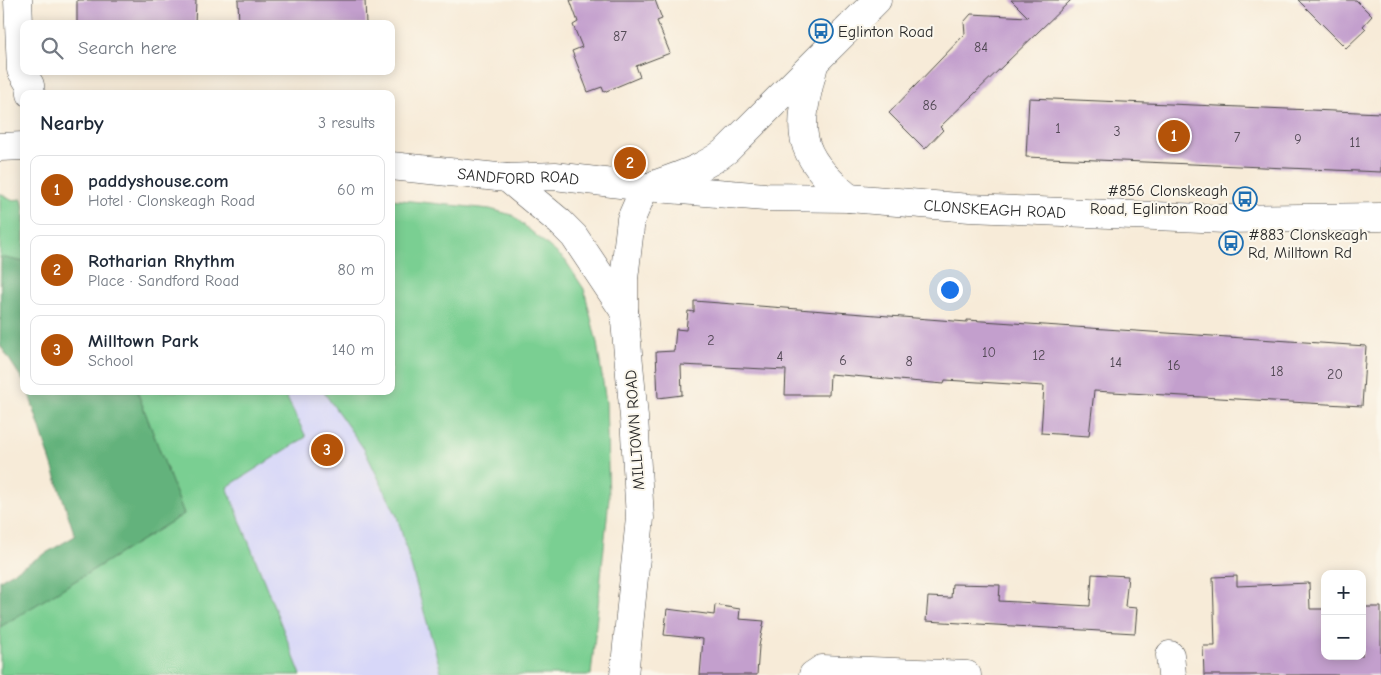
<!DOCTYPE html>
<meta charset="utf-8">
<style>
:root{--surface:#fff;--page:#f2f2f3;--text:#1f2937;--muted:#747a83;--line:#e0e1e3;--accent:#b45309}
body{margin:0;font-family:"Comic Neue",sans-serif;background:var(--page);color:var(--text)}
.controls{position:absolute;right:15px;bottom:15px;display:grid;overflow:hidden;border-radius:10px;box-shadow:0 2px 12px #0003}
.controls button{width:45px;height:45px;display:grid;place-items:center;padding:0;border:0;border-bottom:1px solid var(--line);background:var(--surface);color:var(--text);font:25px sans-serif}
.you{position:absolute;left:949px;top:289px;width:18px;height:18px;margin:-12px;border:4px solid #fff;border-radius:50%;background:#1a73e8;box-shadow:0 0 0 8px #1a73e833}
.badge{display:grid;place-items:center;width:32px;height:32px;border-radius:50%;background:var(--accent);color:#fff;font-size:16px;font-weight:700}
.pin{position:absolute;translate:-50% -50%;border:2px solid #fff;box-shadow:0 1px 5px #0006}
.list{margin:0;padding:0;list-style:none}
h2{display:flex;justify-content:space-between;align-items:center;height:65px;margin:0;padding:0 20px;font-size:21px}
h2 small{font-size:16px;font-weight:400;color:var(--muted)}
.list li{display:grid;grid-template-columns:32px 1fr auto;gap:15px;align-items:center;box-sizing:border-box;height:70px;margin:0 10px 10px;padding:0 10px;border:1px solid var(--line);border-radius:10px}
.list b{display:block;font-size:19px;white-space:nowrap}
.list p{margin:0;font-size:16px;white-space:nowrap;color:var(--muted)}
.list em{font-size:16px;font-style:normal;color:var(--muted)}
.icon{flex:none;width:28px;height:28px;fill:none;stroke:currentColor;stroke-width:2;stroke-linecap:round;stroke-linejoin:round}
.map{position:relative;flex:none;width:1381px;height:675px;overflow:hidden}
.search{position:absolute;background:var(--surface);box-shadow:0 2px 12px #0003;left:20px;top:20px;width:375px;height:55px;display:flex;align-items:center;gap:12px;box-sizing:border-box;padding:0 18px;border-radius:10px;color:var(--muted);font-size:19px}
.panel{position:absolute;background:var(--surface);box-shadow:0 2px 12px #0003;left:20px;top:90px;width:375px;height:305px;border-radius:10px}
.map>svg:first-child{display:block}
.built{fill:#d7d7f8}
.green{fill:#7acf92;stroke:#527d5e}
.forest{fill:#63b27c;stroke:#476e54}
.building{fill:#c39fcd}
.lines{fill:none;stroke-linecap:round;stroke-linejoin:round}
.minor-casing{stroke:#4a4845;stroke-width:29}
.major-casing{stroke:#4a4845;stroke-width:29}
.minor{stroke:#fff;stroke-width:28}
.major{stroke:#fff;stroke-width:28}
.labels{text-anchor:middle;stroke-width:4;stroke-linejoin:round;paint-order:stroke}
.number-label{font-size:14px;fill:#514854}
.poi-label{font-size:16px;fill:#2b2b2b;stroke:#fbf7ec;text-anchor:start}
.street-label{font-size:16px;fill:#2b2b2b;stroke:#fbf7ec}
</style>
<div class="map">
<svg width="1381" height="675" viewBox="0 0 1381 675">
<rect width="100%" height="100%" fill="#fbf7ec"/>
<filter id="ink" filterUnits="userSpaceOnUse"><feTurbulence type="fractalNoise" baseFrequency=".02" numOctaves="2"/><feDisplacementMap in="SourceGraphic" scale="10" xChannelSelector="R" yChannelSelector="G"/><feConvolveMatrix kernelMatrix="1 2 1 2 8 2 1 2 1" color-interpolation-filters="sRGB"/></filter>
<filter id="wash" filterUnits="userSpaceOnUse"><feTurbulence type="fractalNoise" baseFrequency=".0096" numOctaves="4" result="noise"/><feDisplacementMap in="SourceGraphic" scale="20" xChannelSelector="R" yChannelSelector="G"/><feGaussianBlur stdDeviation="1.12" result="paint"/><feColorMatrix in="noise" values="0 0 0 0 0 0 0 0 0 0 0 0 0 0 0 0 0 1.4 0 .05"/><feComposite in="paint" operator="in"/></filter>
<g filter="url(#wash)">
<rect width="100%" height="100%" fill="#f7ebd8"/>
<!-- built -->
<path class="built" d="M391,199L490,209L512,215L565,260L584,289L597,343L606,402L609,498L591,675H0V580L75,536L28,391H391Z"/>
<!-- green -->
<path class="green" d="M0,193L11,200L22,199L24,209V262L0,258Z
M391,199L490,209L512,215L565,260L584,289L597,343L606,402L609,498L591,675H442L397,516L364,449L323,391H391Z
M137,391L284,392L306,437L227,487L301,675H0V627L184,514Z"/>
<!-- forest -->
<path class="forest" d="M1,257L24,262V382L0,345Z
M28,391H137L184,514L0,627V580L75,536Z"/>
<g id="blocks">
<!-- building -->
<path class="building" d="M77,0H196L195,24H77Z
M238,0H365L366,24H239Z
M570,0H655L662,19L657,21L670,53L636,66L640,77L604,92L602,87L588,92L572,51L582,47L573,25L578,22Z
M1011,0H1071L940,127L943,130L925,149L889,113L965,34L964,22L971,14L1028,17Z
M1298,0H1356L1372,16L1363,26L1366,29L1346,48Z
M1029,98L1381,113V172L1026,157Z
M694,301L967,322V320L1366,346L1362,406L1094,391L1089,436L1041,433L1044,386L945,380L944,384L830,374L829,395H785L786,370L681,365L682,395L658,398L656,352L674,351L676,329L686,330L688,311L694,312Z
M1092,574L1128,576L1125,607L1137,608L1135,633L926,621L928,597L951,598L952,584L1000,585L999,601L1090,606Z
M1237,576V586L1309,583L1310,609H1325V656H1362V607H1381V675H1204L1203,646H1215L1213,577Z
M715,605L740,609L739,619L764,621L759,646L757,675H700L703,639L664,635L667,609L714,615Z"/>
</g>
</g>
<g filter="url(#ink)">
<use href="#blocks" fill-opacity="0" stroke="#4a4845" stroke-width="1"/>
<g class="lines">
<!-- minor casing -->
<g class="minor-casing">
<path id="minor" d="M18,0L21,70L30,85L31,94
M1170,655L1172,675
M813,675L822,669L967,675"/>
</g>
<!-- major casing -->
<g class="major-casing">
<g id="major">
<path d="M814,65C797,132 794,151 849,198"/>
<path d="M0,147L24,146"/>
<path id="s1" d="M391,166L507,178L555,176L645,187L765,197L849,198L970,208L1225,219L1381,217"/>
<path d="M507,178L560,222L574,236L624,311"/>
<path d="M656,184C682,175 706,167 727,150L877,0"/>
<path d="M624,675L640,518L634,417L624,311V279L631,219L645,187"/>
</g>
</g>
<!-- minor -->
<use href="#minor" class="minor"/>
<!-- major -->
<use href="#major" class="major"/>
</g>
</g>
<!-- icons -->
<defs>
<g id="bus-ring" transform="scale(1.25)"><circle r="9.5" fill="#fbf7ec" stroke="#1f6fb2" stroke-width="1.5"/><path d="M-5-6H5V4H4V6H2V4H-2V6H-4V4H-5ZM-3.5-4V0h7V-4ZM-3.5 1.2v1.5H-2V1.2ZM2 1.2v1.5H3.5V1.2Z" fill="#1f6fb2"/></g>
</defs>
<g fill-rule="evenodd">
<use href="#bus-ring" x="821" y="31"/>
<use href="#bus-ring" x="1245" y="199"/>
<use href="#bus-ring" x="1231" y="243"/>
</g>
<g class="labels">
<!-- number labels -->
<g class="number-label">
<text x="620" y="41">87</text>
<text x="981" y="52">84</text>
<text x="930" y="110">86</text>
<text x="1058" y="133">1</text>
<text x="1117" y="136">3</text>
<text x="1237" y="142">7</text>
<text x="1298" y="144">9</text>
<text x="1355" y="147">11</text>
<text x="711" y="345">2</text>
<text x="989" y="357">10</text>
<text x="1039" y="360">12</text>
<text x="780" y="361">4</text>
<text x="843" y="365">6</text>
<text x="909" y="366">8</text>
<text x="1116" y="367">14</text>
<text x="1174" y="370">16</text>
<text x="1277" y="376">18</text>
<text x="1335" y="379">20</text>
</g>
<!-- poi labels -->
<g class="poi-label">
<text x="838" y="37">Eglinton Road</text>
<text x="1228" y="196" text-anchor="end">#856 Clonskeagh<tspan x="1228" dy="18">Road, Eglinton Road</tspan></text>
<text x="1248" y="240">#883 Clonskeagh<tspan x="1248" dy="18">Rd, Milltown Rd</tspan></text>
</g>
<!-- street labels -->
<g class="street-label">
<text dy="6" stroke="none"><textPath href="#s1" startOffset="128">SANDFORD ROAD</textPath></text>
<text dy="6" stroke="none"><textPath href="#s1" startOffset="606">CLONSKEAGH ROAD</textPath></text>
<text transform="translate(634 430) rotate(-94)" y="6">MILLTOWN ROAD</text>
</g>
</g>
</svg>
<div class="controls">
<button>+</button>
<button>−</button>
</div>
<div class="you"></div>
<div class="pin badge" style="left:1174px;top:136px">1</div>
<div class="pin badge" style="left:630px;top:163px">2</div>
<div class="pin badge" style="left:327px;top:450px">3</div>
<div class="search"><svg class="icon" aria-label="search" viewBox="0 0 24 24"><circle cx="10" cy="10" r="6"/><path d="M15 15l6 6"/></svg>Search here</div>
<section class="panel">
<h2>Nearby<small>3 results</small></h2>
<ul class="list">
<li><span class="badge">1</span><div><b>paddyshouse.com</b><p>Hotel · Clonskeagh Road</p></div><em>60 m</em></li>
<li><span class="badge">2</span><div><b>Rotharian Rhythm</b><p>Place · Sandford Road</p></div><em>80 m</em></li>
<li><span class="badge">3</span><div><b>Milltown Park</b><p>School</p></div><em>140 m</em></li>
</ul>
</section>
</div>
